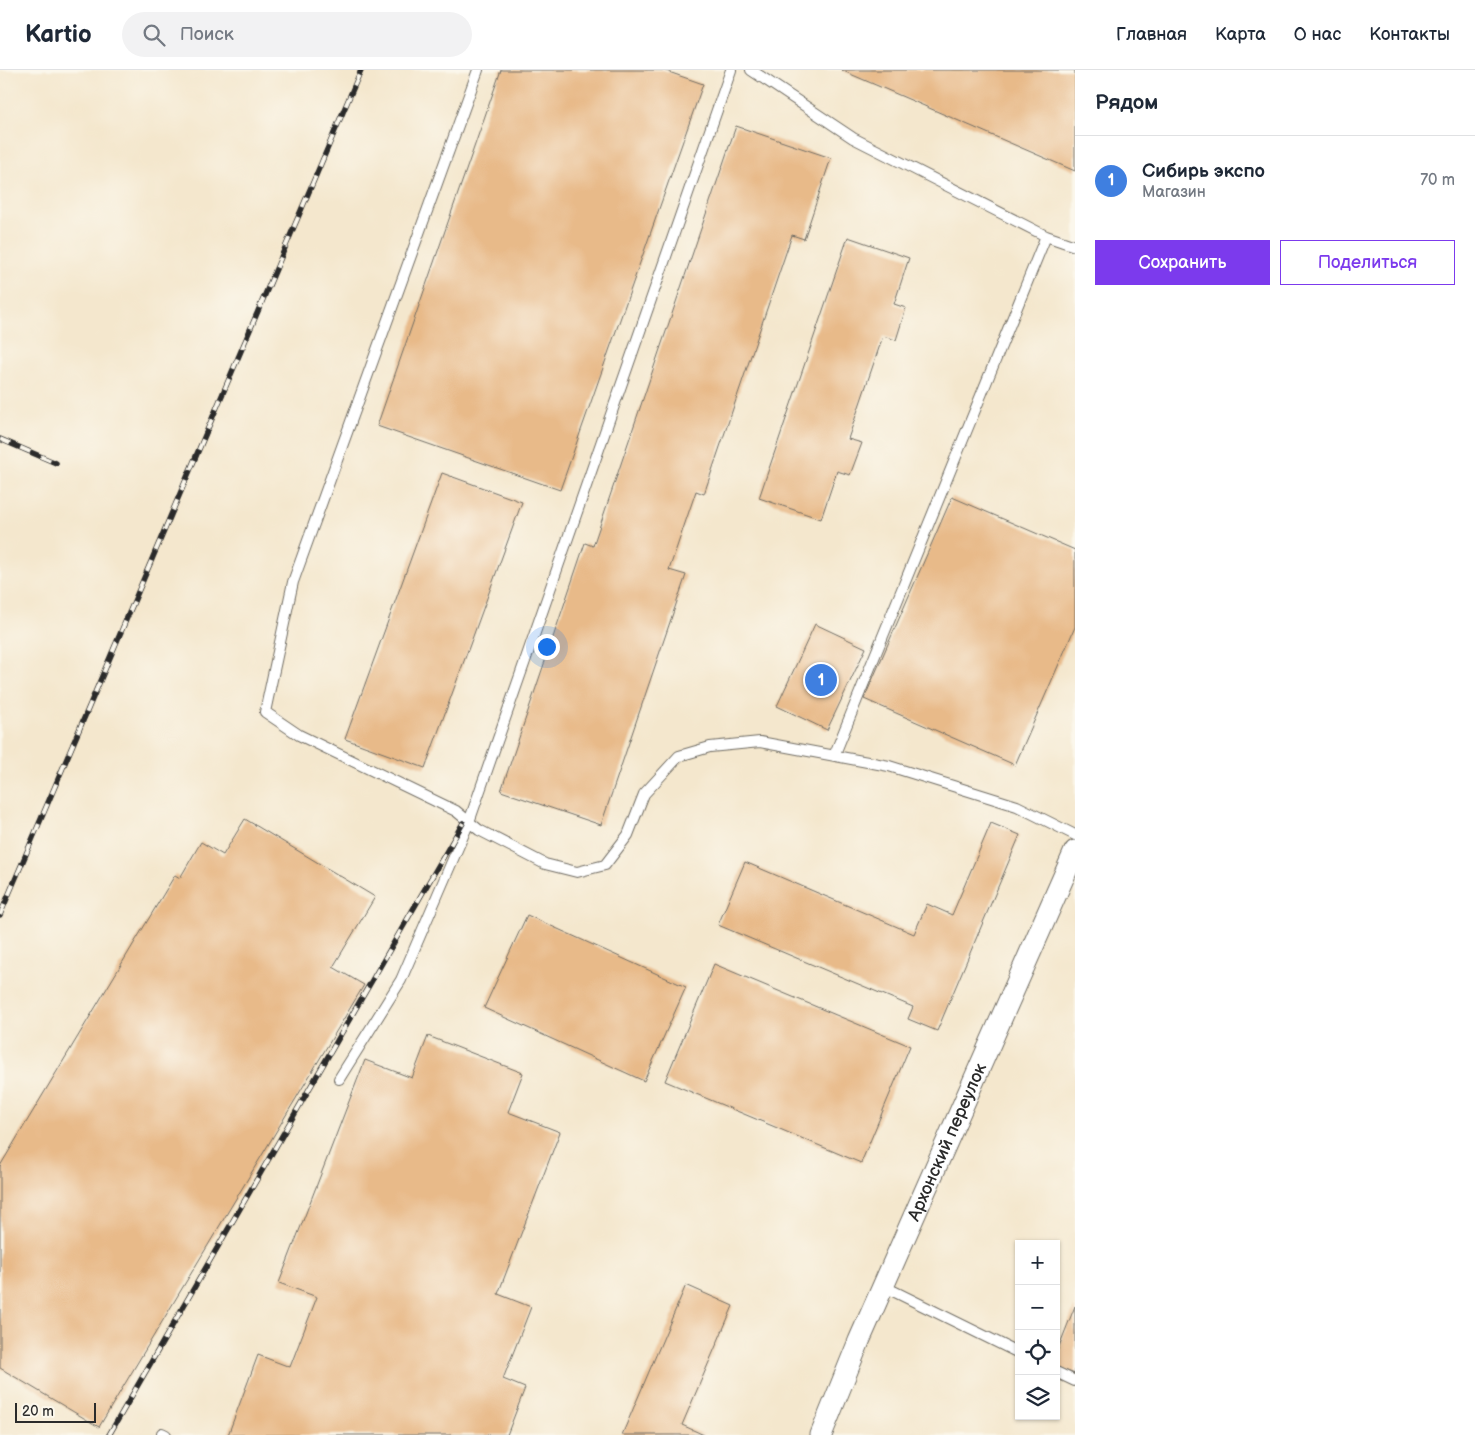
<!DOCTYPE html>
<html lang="ru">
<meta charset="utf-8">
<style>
:root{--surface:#fff;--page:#f2f2f3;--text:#1f2937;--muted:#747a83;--line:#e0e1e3;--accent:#7c3aed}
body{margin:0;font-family:"Balsamiq Sans",sans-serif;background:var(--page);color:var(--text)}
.controls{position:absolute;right:15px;bottom:15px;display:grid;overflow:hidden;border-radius:0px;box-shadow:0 1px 4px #0004}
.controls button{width:45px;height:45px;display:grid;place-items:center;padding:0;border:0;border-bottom:1px solid var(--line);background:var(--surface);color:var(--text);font:25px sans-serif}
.scale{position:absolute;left:15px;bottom:12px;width:81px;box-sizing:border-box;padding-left:5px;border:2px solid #2b2b2b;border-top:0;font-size:14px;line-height:18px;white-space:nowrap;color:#2b2b2b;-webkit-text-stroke:4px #fbf7ec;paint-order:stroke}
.you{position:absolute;left:546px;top:576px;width:18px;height:18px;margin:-12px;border:4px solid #fff;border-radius:50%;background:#1a73e8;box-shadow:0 0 0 8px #1a73e833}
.badge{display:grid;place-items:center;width:32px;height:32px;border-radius:50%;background:var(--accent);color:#fff;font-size:16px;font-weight:700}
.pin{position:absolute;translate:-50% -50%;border:2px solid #fff;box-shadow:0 1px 5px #0006}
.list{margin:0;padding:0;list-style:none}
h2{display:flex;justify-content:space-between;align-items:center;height:65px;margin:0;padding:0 20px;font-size:21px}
h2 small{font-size:16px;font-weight:400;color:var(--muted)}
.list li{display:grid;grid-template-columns:32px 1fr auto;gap:15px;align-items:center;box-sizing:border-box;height:90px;padding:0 20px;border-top:1px solid var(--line)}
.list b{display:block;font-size:19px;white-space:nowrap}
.list p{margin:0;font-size:16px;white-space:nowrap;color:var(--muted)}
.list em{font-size:16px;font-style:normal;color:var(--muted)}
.actions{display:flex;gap:10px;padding:15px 20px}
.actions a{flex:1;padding:11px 0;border:1px solid var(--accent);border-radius:0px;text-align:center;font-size:18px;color:var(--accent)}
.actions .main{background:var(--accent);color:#fff}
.icon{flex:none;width:28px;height:28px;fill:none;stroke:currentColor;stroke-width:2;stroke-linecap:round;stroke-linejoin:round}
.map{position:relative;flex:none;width:1075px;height:1365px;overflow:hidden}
header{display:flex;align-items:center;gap:30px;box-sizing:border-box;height:70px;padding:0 25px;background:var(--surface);border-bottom:1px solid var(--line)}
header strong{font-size:24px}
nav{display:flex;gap:28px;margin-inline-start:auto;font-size:18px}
.search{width:350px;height:45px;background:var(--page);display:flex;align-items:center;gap:12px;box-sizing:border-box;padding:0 18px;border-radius:28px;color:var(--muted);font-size:19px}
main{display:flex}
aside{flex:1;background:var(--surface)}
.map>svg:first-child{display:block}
.building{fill:#e8ba89}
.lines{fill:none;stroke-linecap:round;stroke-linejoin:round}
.service-casing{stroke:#716d64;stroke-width:12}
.minor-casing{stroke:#716d64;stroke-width:23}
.service{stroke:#fff;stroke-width:10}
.minor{stroke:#fff;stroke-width:21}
.rail-casing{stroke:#2b2b2b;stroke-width:5.5}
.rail{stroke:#fbf7ec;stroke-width:4;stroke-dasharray:11;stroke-linecap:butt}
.labels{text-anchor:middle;stroke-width:4;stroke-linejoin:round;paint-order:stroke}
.street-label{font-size:18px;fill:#2b2b2b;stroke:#fbf7ec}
</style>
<header>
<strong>Kartio</strong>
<div class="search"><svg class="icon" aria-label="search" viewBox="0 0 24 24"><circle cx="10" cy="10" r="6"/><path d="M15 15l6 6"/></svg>Поиск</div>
<nav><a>Главная</a><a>Карта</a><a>О нас</a><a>Контакты</a></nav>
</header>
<main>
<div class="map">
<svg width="1075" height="1365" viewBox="0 0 1075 1365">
<rect width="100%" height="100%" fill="#fbf7ec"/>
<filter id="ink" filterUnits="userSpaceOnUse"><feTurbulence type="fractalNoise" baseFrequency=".02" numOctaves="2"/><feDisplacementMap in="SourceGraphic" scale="10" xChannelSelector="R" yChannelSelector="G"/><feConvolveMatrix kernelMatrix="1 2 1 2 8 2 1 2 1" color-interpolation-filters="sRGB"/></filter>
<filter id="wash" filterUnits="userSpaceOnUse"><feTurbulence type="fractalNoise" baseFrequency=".0096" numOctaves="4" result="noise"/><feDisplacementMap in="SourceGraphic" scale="20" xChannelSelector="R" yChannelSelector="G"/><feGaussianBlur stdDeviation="1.12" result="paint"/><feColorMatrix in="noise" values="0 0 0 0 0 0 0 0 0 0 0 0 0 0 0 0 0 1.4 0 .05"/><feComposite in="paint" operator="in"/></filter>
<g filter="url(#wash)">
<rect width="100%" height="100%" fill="#f4e7cd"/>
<g id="blocks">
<!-- building -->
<path class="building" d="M501,0H663L703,14L560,420L377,356Z
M841,0H1075V101Z
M736,56L831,88L804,169L792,165L704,424L696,421L669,500L686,505L601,755L501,721L585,473L593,476Z
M848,167L909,188L894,234L906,238L896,270L883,266L848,369L862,373L850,405L837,401L821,449L759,428Z
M442,403L522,432L425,698L345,669Z
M952,427L1075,480V557L1015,695L864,629Z
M815,554L866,578L827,660L777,636Z
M245,749L375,827L333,897L364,915L99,1357L0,1298V1096L175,805L180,808L201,772L223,785Z
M991,753L1020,765L937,961L908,949L913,937L718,855L745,792L914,864L927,834L952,845Z
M527,845L686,917L644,1011L484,938Z
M714,894L910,976L861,1093L665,1011Z
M428,966L523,1003L508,1042L560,1062L498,1224L531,1237L503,1309L525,1318L507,1365H228L258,1285L290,1297L317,1227L279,1213L365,990L412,1008Z
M686,1215L733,1236L682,1355L704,1365H622Z
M1075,1236V1304L1056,1297V1284Z"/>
</g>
</g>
<g filter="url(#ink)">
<use href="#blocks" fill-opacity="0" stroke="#716d64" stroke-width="1"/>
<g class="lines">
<!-- service casing -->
<g class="service-casing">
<path id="service" d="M478,0L293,512L265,642L299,665L456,741L479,760L545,794L577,802L605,795L628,765L644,724L679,686L710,677L760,672L889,696L1017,736L1075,765
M751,0L853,68L1046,166L1075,176
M834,686L1046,166
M339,1009L401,910L469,752L731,0
M883,1216L1019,1283
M1056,1302L1075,1311
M162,1363L166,1365"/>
</g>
<!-- minor casing -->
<g class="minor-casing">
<g id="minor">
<path id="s1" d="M821,1365L859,1271L1075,781"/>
</g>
</g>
<!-- service -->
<use href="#service" class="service"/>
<!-- minor -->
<use href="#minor" class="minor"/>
<!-- rail casing -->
<g class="rail-casing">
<path id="rail" d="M0,369L56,393
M0,845L361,0
M109,1365L463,753"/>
</g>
<!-- rail -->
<use href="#rail" class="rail"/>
</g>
</g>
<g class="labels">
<!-- street labels -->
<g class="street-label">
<text dy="6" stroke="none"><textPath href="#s1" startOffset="319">Архонский переулок</textPath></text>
</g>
</g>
</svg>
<div class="controls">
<button>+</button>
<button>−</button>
<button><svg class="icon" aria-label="locate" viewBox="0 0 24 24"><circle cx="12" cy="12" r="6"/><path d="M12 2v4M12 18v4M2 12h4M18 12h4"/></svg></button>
<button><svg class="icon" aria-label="layers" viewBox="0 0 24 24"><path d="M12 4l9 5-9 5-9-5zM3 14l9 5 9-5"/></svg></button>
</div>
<div class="scale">20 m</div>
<div class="you"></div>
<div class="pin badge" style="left:821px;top:610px;background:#3f7fe0">1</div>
</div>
<aside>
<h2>Рядом<small></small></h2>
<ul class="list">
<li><span class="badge" style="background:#3f7fe0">1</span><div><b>Сибирь экспо</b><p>Магазин</p></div><em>70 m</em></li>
</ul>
<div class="actions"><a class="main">Сохранить</a><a>Поделиться</a></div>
</aside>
</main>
